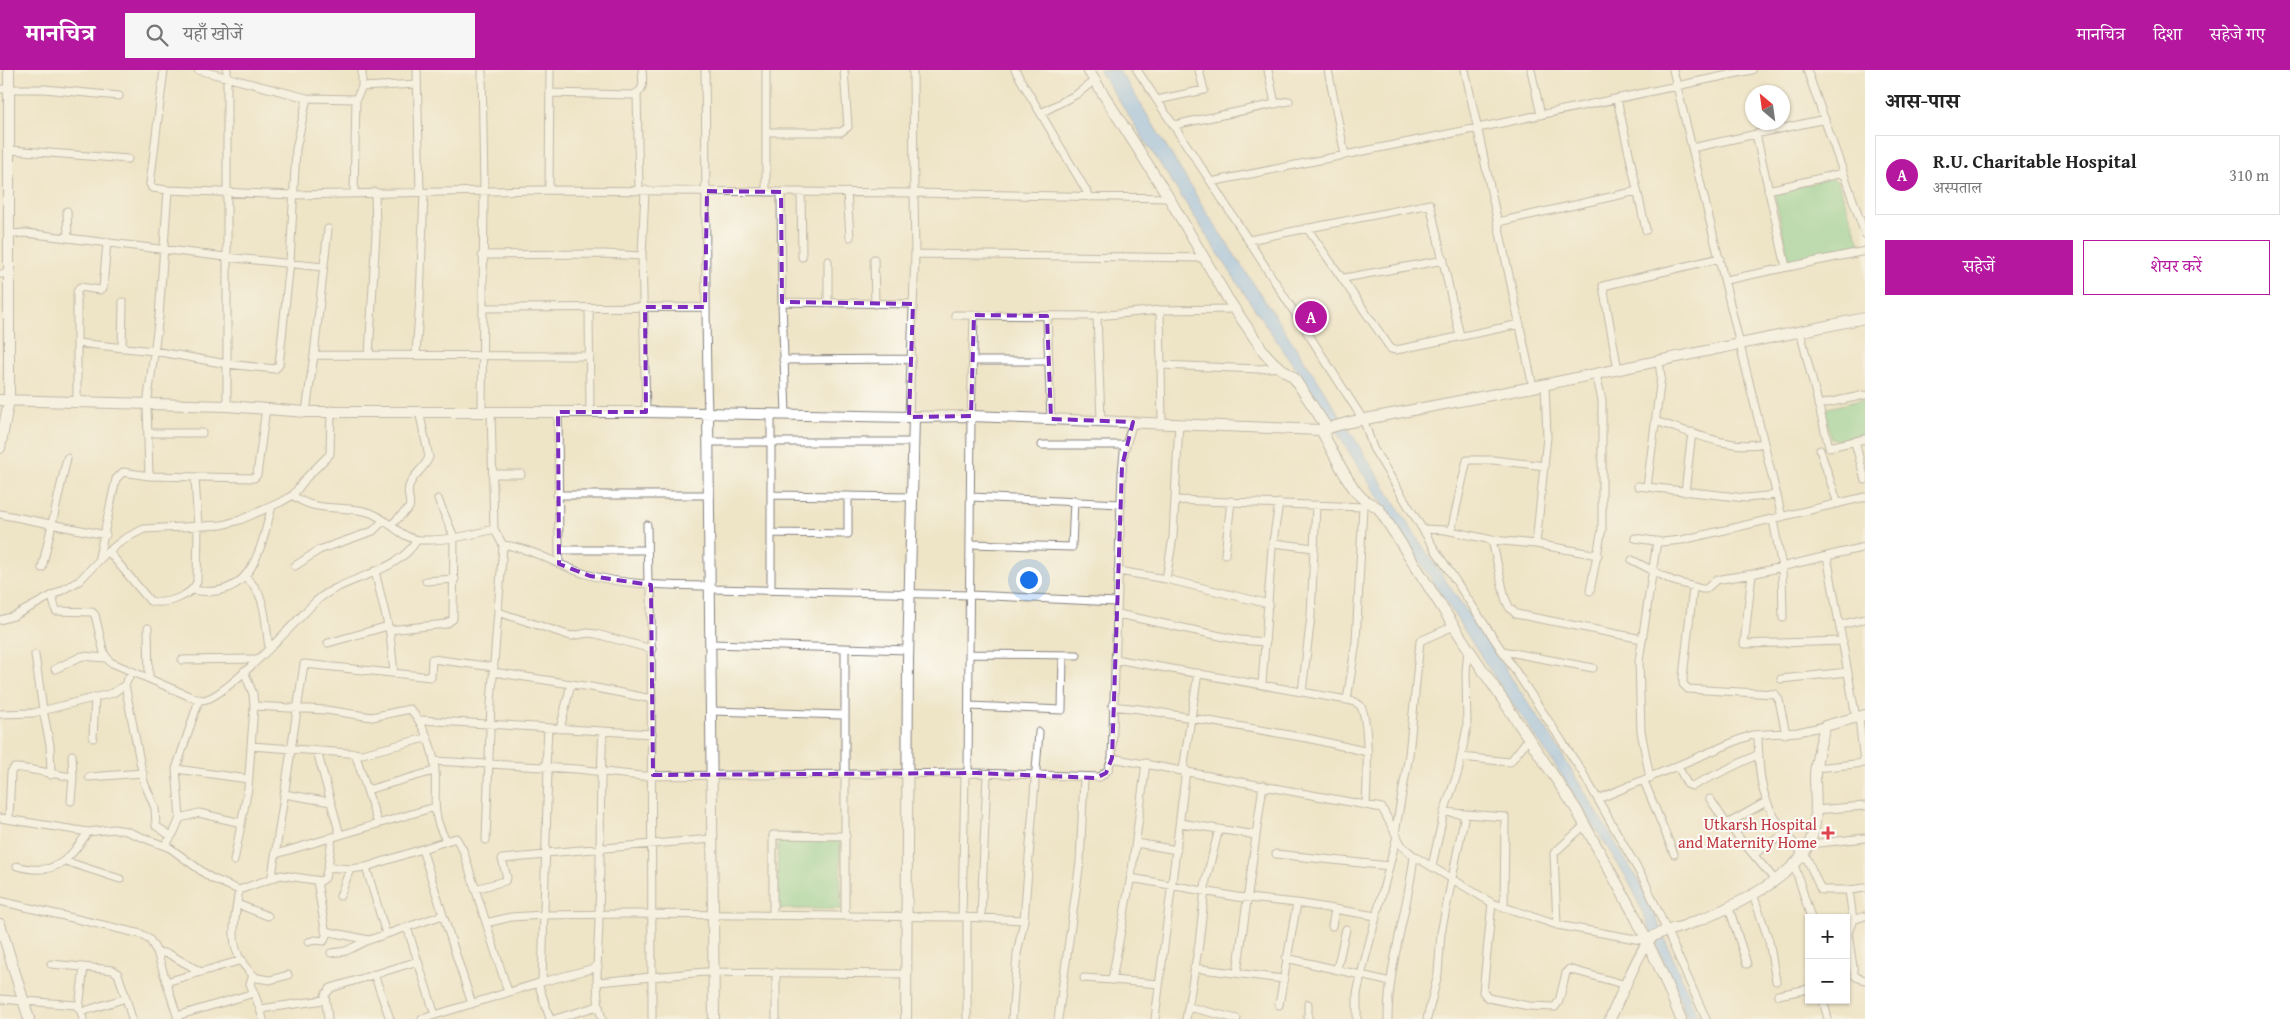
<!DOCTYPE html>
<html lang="hi">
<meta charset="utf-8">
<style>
:root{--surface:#fff;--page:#f6f6f6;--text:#222;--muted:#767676;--line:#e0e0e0;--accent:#b5179e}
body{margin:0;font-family:"Gentium Book Plus","Noto Serif Devanagari",serif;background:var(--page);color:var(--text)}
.controls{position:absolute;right:15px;bottom:15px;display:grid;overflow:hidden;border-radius:0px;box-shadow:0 1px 4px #0004}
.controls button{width:45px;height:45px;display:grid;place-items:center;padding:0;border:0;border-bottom:1px solid var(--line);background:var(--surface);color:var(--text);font:25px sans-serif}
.compass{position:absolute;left:1745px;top:15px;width:45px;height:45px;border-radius:50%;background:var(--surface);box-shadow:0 1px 4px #0004;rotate:331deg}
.you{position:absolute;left:1028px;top:509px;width:18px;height:18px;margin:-12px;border:4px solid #fff;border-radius:50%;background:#1a73e8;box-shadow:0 0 0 8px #1a73e833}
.badge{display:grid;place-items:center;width:32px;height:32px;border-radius:50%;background:var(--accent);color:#fff;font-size:16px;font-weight:700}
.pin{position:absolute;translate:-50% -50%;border:2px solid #fff;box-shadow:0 1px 5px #0006}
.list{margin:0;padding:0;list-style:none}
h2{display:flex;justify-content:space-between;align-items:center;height:65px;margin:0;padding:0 20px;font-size:21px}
h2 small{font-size:16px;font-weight:400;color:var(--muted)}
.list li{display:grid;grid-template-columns:32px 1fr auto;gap:15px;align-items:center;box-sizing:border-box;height:80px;margin:0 10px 10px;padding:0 10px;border:1px solid var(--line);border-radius:0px}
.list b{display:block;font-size:19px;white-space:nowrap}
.list p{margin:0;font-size:16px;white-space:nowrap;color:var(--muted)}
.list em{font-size:16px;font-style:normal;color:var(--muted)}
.actions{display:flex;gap:10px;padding:15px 20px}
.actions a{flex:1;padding:11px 0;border:1px solid var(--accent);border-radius:0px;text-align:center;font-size:18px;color:var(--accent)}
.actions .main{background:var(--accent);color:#fff}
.icon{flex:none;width:28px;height:28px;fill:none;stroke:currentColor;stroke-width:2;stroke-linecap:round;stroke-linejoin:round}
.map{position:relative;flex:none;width:1865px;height:949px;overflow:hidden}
header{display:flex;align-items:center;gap:30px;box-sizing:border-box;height:70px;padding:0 25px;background:var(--accent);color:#fff}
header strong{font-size:24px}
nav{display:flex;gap:28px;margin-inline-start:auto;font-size:18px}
.search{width:350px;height:45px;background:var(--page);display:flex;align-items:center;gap:12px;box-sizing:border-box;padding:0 18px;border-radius:0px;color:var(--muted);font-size:19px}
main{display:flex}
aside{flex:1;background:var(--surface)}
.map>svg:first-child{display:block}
.green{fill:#81d090;stroke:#527966}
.water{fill:#86baf4;stroke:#546e98}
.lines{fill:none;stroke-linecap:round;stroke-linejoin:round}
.street-casing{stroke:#888380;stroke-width:9}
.secondary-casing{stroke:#888380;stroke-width:12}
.street{stroke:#fff;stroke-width:7}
.secondary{stroke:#fff;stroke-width:10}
.marked{fill:none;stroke:#7b2cbf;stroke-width:4;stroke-dasharray:10 6;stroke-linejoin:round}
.health-dot{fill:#e0444e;stroke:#fdfcf7;stroke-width:2}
.labels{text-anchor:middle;stroke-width:4;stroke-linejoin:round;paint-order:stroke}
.health-label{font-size:16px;fill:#be3a42;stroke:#fdfcf7;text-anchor:end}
</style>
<header>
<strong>मानचित्र</strong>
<div class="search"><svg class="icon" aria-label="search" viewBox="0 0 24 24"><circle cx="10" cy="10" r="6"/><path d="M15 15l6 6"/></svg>यहाँ खोजें</div>
<nav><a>मानचित्र</a><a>दिशा</a><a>सहेजे गए</a></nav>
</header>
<main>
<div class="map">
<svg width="1865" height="949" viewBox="0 0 1865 949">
<rect width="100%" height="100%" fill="#fdfcf7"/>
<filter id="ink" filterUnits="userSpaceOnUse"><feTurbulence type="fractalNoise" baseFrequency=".02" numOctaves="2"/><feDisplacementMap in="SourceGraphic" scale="10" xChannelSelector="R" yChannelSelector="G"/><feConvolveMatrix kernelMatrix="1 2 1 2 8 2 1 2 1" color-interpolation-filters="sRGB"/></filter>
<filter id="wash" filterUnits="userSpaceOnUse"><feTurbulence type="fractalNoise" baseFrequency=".0096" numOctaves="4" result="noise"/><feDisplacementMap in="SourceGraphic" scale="20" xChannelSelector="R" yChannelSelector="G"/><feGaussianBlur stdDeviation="1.12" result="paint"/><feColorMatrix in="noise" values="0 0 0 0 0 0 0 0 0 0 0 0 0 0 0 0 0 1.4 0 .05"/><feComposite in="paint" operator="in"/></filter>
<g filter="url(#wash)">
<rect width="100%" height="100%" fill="#eee4c6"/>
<!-- green -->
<path class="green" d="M1831,108L1838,112L1860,174L1795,191L1789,190L1775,127L1776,123Z
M1865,329V364L1839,370L1831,369L1824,339Z
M778,769L840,770L841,839H777Z"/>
<!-- water -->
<path class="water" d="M1099,0H1118L1129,15L1208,145L1318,311L1419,471L1550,665L1644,820L1699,949H1688L1630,813L1557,698L1495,608L1344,374L1325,341L1250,232Z"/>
</g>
<g filter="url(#ink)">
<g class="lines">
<!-- street casing -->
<g class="street-casing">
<path id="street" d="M164,0L150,114L152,118L168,120L294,125L539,120L914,123L913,0
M198,0L307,28L356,29
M417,0L420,122
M482,0L484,120L482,341
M705,0C707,115 704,229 708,343
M1015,0L1090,127
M1137,0L1211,112L1364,351L1373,378L1434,478L1581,700L1645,812L1706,949
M1268,0L1275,34
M1328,0L1345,85
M1465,0L1533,317
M1531,0L1541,45
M1673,0L1782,447
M1807,0L1865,164
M362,17L417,14
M0,19H44L119,26
M550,23L632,25C645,22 643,12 642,0
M637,24L639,120
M1617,29L1646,160
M1157,30L1204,20L1199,0
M1041,43L1077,24L1095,10
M1174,55L1289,31
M766,62H841L848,57L844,0
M1756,64L1786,197
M1692,78L1825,49
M10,80L128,89
M1211,112L1478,58L1752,0
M549,120L550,0
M645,120L642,186L646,342
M1768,120L1843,103
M766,122V0
M781,122L782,232
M801,122L802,187
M847,122L850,167
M354,124L356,29L362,17V0
M67,141L68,168
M1498,152L1637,121
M1307,158L1391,279L1396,280L1520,254
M9,164L26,163L226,187L323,197
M1249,170L1430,134L1460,266
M915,184L1205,188
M482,185L604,184L642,186
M874,189L875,234
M828,191V233
M0,204H9
M1344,208L1444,190
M1726,210L1865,181
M483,238L705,237
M589,238L590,342
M1160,240L1162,352
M955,245L1097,246L1160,240L1234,239
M1047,246L1051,349
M1097,246L1101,350
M1800,261L1829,377L1865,369
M77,273L154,281L227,294L275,299L279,295L290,192L296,79L307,28
M122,278L123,232
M416,284L420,229L424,123
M314,285L590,286
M369,285L376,163L375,122
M783,290L912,289
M973,291H1049
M1161,295L1258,299L1280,297
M1618,300L1603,216L1720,188
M77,333V222L80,217L100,220L103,218L107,172
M1818,335L1865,325
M227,336V0
M306,342L314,285L328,159
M558,342L559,494
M771,344V520
M786,344L782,232L913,234
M909,347L915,184L914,123L1169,128
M1655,351C1689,361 1729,381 1764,373
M148,363H202
M708,372H914
M1855,372L1865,410
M1042,375H1126
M1820,380L1838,434
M493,404H521
M149,406L254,408L257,405L266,338
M1638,416L1746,428L1777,425
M1647,417L1661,307L1659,291
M1685,422L1692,362
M293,425C314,444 347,434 371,443C389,450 402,470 422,470C445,471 472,465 494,459
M557,425H709
M771,425L912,427
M971,427L1121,434
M1175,430L1363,437L1366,431
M0,444L106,465
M1773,450L1782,497L1783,548
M391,455L409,438C412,431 405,422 410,414C414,404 425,398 429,387L419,341
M647,455L648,515
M1423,459L1446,460L1492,470L1536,474L1598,485
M1451,461L1467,390H1493L1545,396
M771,463L848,464V426
M1635,468L1661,472L1682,470L1865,427
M1492,470L1505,528L1509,537L1516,544L1642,569
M1273,473L1314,478
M970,474L1072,477L1074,430
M1536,474L1547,367L1545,315
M503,475C534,478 559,497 589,505C629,516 670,515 711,516
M559,480H647
M108,481L150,531C165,535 191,527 197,512L198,457L195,408
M1225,484L1231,431
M1827,486L1856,648
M99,487L116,409L123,402L149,406L147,335L159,246L168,120
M1632,490L1673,511L1702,519H1706L1716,510L1752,504L1865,477
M295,496L319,480L373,461L383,451
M42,498L67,388
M375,501L390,564L394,603
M1118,501L1166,509L1269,534
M1752,504L1744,574L1843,571
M244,507C267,521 265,553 269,578
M1166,509L1173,467L1179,353
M426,511L455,509
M651,515L652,949
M1693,518L1683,607V614L1688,619L1775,624L1779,630L1786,664
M711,519L970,525L1117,532
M193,520C252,531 260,481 272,436
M1590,521L1602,459V330L1596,304
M52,526L56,541L92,542L95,545L104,583L110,592L189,626C195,629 200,631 207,629C230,622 293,555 312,535C341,505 395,507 417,470
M498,542L571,566L588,563L596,564L652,579
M1118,544L1239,570L1266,572
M0,550L14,546L79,511L104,485L124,469L144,459L222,455L240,450L281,432L293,425L306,408L330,384L331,340
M1840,555L1865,549
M148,558L149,608
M389,560L446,554L453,549L454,467L438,429
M328,573L388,556
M711,574L908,580
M845,579V846
M1503,581L1593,598
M970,584L1077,585
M35,585L43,640L50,675L51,705
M1115,589L1347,630C1352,631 1358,632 1361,637C1370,651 1367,717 1366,735
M182,590L256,589
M55,599L82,586L106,588
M244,601L253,624L254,636
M493,602L591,617L652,629
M1781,609L1848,602
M1262,614L1272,478L1279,433
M125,615L144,712L155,738L156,756L171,766
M1302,622L1311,546L1316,435
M1347,630L1356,572L1363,437
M969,636L1062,640L1063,585
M1112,636L1140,639L1312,669L1368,682
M711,641L843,645
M0,644L33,643L113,623L125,615L132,601
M1859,647L1864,693
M420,650L652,664
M560,659L571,614
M1758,665C1759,723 1764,740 1803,784
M93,668L95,627
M251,676L362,684L426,668
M317,681L340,765
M355,683L378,754
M1461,687L1510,692L1529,668
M1112,688L1382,738L1402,776L1414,786L1492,833L1557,855L1647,871
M434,691L577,699L641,706L977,703L1100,707L1108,700L1112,688L1122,402L1124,382L1133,352
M1146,693L1132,800L1112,910L1159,914
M1678,696L1687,714L1692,716L1759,684
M546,697L548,658
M1816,698L1865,693
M176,699L248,709
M1183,700L1198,603
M968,704L971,346L974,245
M89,707L143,703
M1650,708L1641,661L1639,591L1657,471
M1644,711L1674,784
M367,720L434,701
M284,724L331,732
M1598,729L1741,669L1752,665L1798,662L1825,656
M1710,729L1724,750L1775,810
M71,731L73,707L72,685
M1815,740L1865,736
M1465,744L1505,747L1504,838
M0,748L88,762L114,759L126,761L170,778L211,808L239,820L281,805L321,811L325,808L328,797L350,799L366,797L456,768L463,780L508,922
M9,748L11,702L14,698C19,696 62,706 73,707
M180,748L199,743L241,753
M1180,753L1256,765
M1727,754L1766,732
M1395,763L1409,685L1420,571L1454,556
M486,770L491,633L503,475L494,459L491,341
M1136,773L1177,780
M1810,774L1865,768
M165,776L174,762L180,748L176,699L199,630
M1804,782L1821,820H1849L1853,850
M546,783L712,769
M276,784L435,737
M1276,784L1389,796
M1754,784L1785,764
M65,791L120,809
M234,791L248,718L254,636L326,640L372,647L410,639C422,652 431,673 434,691C439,722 428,740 446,770
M1794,794L1811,848
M17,796C55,807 68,791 88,762
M1432,796L1444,742L1458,702L1467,657L1466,602L1468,579
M328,797L332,767
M366,797L386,864
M272,806L304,594L431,607L432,589L494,597
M1131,808L1237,827L1297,833L1376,846
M475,819L505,811L507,808L502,789L546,785
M239,820C234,854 225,884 257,908L270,910L288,905
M1849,820L1865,818
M1753,824L1769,871L1776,911
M340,826L350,799
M0,831L141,864L150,870L157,882L178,949
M1492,833L1483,922L1488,928L1529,936L1555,937L1559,931L1566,903L1569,899L1626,915
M237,834L268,846
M1729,838L1747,894
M443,845L472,934
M773,845V765L846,766
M1865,846L1853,850L1848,863L1854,904L1856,907L1865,910
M962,847L965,704
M981,848L987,704
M486,853L511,847L544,845L630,844L962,847L1024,850
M1557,855L1554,783L1585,755
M1332,856L1335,839
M407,857L435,945
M325,861L369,870L443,845L422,779
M308,872L315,870L324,871L326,865L317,811
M157,882L169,884L201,902
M331,883L346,881L368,870
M1286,888L1391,912
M51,894L113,900L118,904L126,928
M1194,898L1283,909
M1337,899L1346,859
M776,902V949
M1237,903L1263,715
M374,904L390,949
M253,905L250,914L254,923
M1084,908L1112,910
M166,912L242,890
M542,912L598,897
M598,912L705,902L907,904
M538,913L550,949
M1778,925L1809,919
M0,929L76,935L81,942L83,949
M1823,930L1828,949
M1308,934V949
M1279,935L1297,833
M1189,937L1237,949
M79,938L84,897
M260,939L263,949
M81,942L126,928L132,949
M177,946L254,923L260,939L324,930
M328,949L325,925L331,918L418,891
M422,949L542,912L548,698
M555,949L598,936
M602,949C593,922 599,875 599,846C601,785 599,723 603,662
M967,949V847
M1012,949L1017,884L1024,850L1039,662
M1058,949L1080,792L1084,708
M1155,949L1186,700
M1186,949L1199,874L1206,810L1219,759
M1357,949V924L1361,905L1397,766
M1388,949C1388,894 1408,841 1414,786
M1427,949L1438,904L1441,863L1465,744L1444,742"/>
</g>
<!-- secondary casing -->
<g class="secondary-casing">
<path id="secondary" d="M1088,0L1169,128L1228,229L1264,282L1274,293L1294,308L1328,359
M0,330L227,336L306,342H646L909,347L971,346L1321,360L1350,352L1533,317L1865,248
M708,343L714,949
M1321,360C1331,378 1348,415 1362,428C1367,433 1374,434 1379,439L1466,575L1576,739L1636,848L1662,903L1681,949
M0,378L9,330V0
M0,854L29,949
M906,949L908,590L914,347
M1610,949C1616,936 1643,873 1651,868C1661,860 1674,860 1686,855C1723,842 1794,810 1810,772C1819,751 1815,727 1815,705C1816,688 1821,672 1825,656L1865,645"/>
</g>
<!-- street -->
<use href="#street" class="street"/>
<!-- secondary -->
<use href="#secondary" class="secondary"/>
</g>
</g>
<!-- marked area -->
<path d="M0 0H1865V949H0ZM707,121L781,122L782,232L913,234L909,347L971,346L974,245L1047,246L1051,349L1133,352L1122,396L1112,688L1106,703L1096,708L977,703L653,705L651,515L590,506L559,494L558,342H646L645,237H705Z" fill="#eee4c6" fill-opacity=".55" fill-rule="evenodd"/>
<path class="marked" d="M707,121L781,122L782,232L913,234L909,347L971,346L974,245L1047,246L1051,349L1133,352L1122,396L1112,688L1106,703L1096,708L977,703L653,705L651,515L590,506L559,494L558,342H646L645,237H705Z"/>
<!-- markers -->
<path class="health-dot" d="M1825.5 755.5h5v5h5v5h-5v5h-5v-5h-5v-5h5z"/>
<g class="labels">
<!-- health labels -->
<g class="health-label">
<text x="1817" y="760">Utkarsh Hospital<tspan x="1817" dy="18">and Maternity Home</tspan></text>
</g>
</g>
</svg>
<div class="controls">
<button>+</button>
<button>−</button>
</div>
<svg class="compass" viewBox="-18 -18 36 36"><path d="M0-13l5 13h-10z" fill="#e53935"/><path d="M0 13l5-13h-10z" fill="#767676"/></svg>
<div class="you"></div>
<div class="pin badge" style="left:1311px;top:247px">A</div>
</div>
<aside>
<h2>आस-पास<small></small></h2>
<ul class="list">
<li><span class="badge">A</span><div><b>R.U. Charitable Hospital</b><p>अस्पताल</p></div><em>310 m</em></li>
</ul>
<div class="actions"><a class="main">सहेजें</a><a>शेयर करें</a></div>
</aside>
</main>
